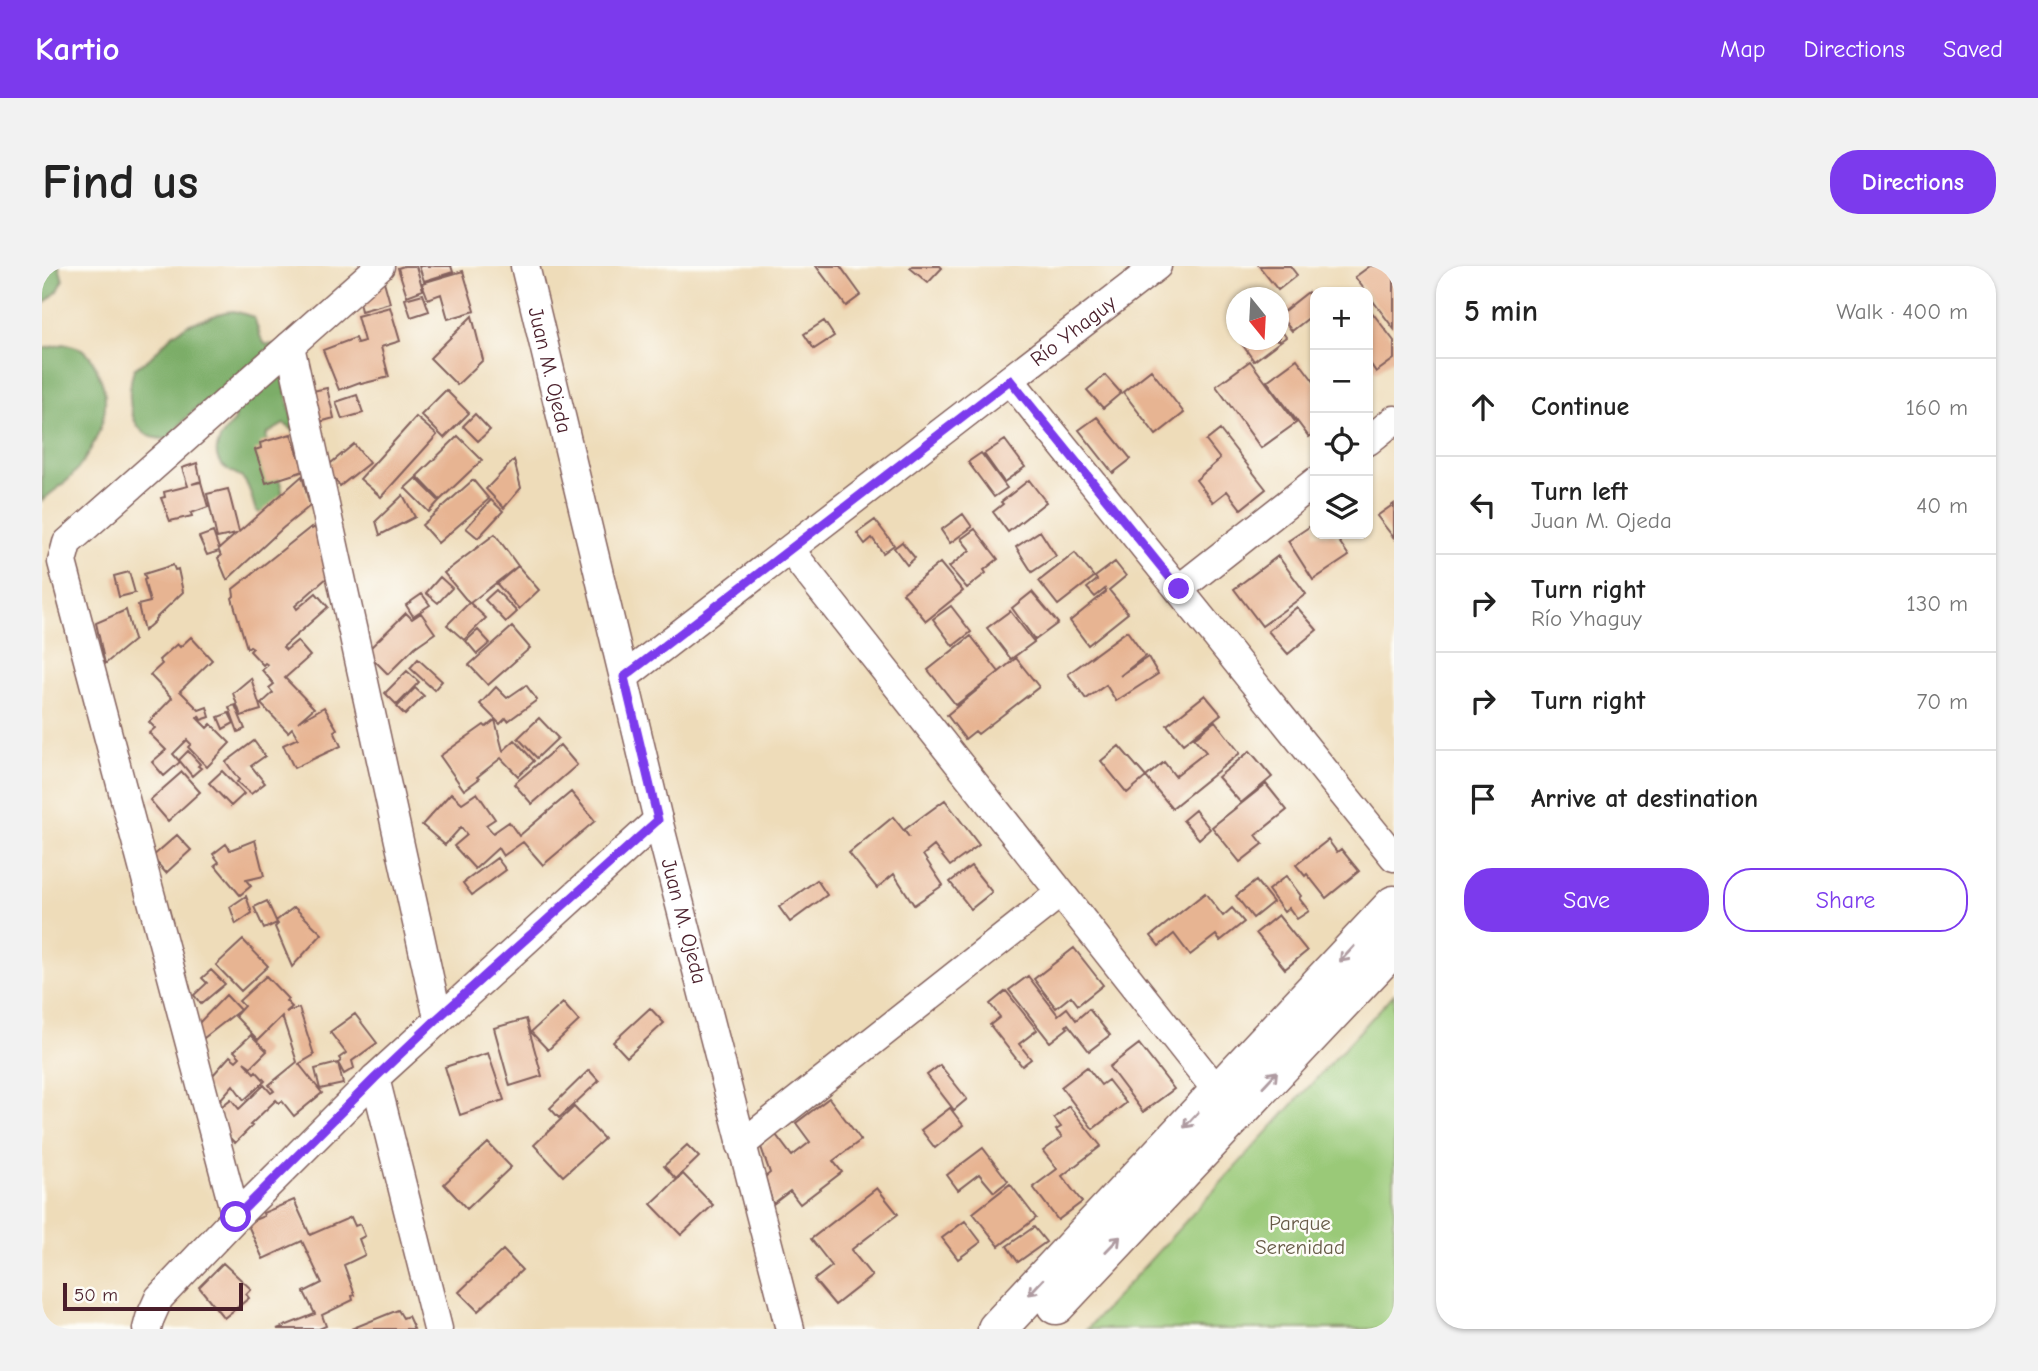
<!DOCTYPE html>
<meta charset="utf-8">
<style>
:root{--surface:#fff;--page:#f2f2f2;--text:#222;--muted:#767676;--line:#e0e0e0;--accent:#7c3aed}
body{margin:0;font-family:"Comic Neue",sans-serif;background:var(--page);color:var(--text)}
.controls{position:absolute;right:21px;top:21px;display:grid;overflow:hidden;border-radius:14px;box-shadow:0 2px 5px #0004}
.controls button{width:63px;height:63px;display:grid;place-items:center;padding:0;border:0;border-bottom:2px solid var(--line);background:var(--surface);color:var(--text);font:35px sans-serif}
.compass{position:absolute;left:1184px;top:21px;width:63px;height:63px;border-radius:50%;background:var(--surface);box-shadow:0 2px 5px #0004;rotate:162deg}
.scale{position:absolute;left:21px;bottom:18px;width:180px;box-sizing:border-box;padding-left:7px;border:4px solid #4a1f2b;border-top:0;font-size:19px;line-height:24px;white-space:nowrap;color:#4a1f2b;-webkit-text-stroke:5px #fdfcf7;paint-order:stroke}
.stop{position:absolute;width:21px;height:21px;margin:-16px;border:5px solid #7c3aed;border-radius:50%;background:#fff}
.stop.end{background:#7c3aed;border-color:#fff;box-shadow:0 2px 7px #0008}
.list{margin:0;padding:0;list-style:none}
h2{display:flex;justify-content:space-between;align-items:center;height:91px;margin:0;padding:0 28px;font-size:30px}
h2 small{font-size:23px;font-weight:400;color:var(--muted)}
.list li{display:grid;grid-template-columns:46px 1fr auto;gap:21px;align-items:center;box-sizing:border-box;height:98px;padding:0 28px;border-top:2px solid var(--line)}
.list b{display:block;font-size:26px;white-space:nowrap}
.list p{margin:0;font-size:23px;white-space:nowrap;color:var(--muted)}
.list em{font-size:23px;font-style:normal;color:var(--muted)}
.actions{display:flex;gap:14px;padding:21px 28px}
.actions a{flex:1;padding:16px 0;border:2px solid var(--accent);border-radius:28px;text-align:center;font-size:24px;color:var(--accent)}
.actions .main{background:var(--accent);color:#fff}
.icon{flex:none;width:38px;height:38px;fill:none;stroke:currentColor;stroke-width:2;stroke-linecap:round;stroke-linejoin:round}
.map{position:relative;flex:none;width:1352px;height:1063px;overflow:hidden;border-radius:28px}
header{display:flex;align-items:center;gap:42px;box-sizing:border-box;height:98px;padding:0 35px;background:var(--accent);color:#fff}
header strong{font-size:33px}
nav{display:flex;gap:38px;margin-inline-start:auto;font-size:24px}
.intro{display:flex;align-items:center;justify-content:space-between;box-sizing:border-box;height:168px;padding:0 42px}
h1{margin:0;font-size:49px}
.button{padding:18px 32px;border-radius:28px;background:var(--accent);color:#fff;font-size:24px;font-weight:700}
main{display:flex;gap:42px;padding:0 42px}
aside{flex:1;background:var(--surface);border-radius:28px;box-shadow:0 2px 5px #0004}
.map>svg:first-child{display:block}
.green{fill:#9ac978;stroke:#727452;stroke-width:2}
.forest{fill:#7bad68;stroke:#62664a;stroke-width:2}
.building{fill:#e7b492}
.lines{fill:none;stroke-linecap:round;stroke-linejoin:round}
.minor-casing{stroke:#83615d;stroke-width:31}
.secondary-casing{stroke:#83615d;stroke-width:41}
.minor{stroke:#fff;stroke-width:28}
.secondary{stroke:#fff;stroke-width:38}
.oneway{stroke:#ae9aa0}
.route{stroke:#7c3aed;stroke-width:9}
.labels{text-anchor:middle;stroke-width:5;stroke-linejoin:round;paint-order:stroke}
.street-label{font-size:21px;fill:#4a1f2b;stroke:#fdfcf7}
.park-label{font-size:21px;fill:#665a46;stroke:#fdfcf7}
</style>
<header>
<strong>Kartio</strong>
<nav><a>Map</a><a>Directions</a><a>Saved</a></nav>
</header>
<div class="intro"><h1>Find us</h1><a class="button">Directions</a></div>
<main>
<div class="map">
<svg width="1352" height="1063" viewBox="0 0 1352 1063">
<rect width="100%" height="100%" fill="#fdfcf7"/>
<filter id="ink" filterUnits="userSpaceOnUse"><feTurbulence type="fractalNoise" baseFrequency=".0143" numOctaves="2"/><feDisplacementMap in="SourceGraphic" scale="14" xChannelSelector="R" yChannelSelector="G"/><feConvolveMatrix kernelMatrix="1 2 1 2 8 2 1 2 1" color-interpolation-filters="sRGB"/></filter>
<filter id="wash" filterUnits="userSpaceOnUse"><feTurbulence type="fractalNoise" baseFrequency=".00686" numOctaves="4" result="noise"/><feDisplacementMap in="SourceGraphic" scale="28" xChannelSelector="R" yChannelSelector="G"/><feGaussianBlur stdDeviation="1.57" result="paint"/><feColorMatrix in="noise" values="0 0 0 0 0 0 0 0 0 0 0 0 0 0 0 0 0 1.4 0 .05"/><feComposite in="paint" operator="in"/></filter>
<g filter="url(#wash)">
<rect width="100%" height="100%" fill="#eedcb9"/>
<!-- green -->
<path class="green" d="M1352,728V1063H1045Z"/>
<!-- forest -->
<path class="forest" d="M0,0H17L21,15L16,25L0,39Z
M192,45L212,51L218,70L223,78L233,79L257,182L251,164L242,158L225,168C219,192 250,221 237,237C233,242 228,245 224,249L214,245C210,235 209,222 202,214C198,209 194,208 188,205C163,191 178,169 193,155L192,145C184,143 172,138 163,138C153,139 134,165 125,173C86,174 83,131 92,103L108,92L129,70L145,59L183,46Z
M22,78C43,81 49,87 56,107C60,115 63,124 63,133C65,158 46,192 29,211C20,220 9,226 0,235V83Z"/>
<g id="blocks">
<!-- building -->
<path class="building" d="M362,0H374L381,24L365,30L356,2Z
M377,0H409L411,6L382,15Z
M774,0H798L819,29L804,40Z
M870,0H898L900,2L886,17L868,2Z
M1217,0H1248L1255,9L1236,24Z
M1328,0H1352V63L1313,11Z
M338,1L348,37L319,45L314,24Z
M421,5L433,45L406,53L399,28L386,33L380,17Z
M1266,26L1273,36V47L1250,65L1237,49Z
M381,28L387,45L369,51L363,33Z
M348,41L358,75L339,81L347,111L319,118L318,116L297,124L281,84L313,72L315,77L322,75L315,50Z
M1329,45L1352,75V93L1334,106L1326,94V48Z
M430,50L441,94L415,119L388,92Z
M782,55L792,70L772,83L762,68Z
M1237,61L1244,71L1212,95L1200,78L1207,74H1237Z
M1255,93L1273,117V166L1267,171L1225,115Z
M1208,95L1254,157L1219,182L1174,120Z
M1109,104L1142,147L1114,169L1081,126Z
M1063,109L1079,127L1061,142L1045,124Z
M285,122L292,152L274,157L266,126Z
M404,124L427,147L402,172L379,149Z
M315,129L321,147L300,153L294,136Z
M433,148L448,164L436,175L421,160Z
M374,151L395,169L339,231L318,213Z
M1055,151L1089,193L1071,207L1037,164Z
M1178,164L1224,223L1199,243L1185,225L1171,236L1154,214L1178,193L1164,175Z
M249,168L262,205L224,217L213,184L219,182L218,177Z
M416,170L440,194L398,234L375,210Z
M963,174L983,201L962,216L942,188Z
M312,178L327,197L298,220L283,202Z
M939,187L965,222L952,231L926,196Z
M472,194L479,222L462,242L444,223Z
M155,197L159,215L150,218L159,216L166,241L149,247L150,250L128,255L119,232L123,231L122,226L146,220L140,202Z
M260,210L268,240L241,262L185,314L176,292L179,290L177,285L165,289L157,271L171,266L177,283L194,268L175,272L165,228L186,223L197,266Z
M374,212L397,235L387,246L363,222Z
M431,214L447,233L396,277L380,259Z
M987,214L1004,236L966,266L951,246L961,238L959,236Z
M361,229L373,251L338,269L334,255Z
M449,234L461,245L436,272L424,262Z
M1352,238V272L1335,250Z
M921,248L930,261L908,277L899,264Z
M833,254L852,279L841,287L830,272L823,278L815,267Z
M1273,257V268H1292L1307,290L1271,314L1246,275Z
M269,261L270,263L273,261L287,310L253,340L255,343L274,327L286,341L241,381L244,384L255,375L268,390L243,412L272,442L256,456L282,441L295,463L292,465L299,480L252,502L241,479L256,472L250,462L246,466L219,438L231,427L227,422L232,418L220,404L226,399L223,397L221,399L208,385L211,382L208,380L205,382L190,332L192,330L191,323Z
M933,263L956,293L942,304L944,307L925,322L907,301L928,284L919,273Z
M998,265L1014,290L990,306L974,281Z
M453,268L476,300L428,337L444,352L422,374L405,359L427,337L402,307Z
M860,276L873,292L865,299L852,282Z
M1033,287L1052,311L1016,339L997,315Z
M1236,290L1264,328L1220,360L1192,323Z
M1073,296L1084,310L1067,324L1086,347L1046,379L1028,355L1064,326L1063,323L1053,331L1045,322L1055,314L1053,311Z
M898,297L921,325L884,355L861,327Z
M131,299L133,304L136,303L141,326L113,353V355L102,365L96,339L108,336L102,314L104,313L102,308Z
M476,300L497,324L477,343L455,318Z
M87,306L93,327L77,331L72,310Z
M398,311L410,322L396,337L384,327Z
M454,324L475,346L464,356L443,334Z
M990,326L1016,357L993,374L970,342Z
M380,328L388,339L371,350L364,339Z
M909,340L929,366L911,380L891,353Z
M1255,341L1275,364L1246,388L1226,365Z
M84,344L92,374L63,398L54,357Z
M968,345L992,376L969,393L945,362Z
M364,347L370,353L379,347L393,367L373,381L346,408L324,386Z
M470,361L488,382L446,419L427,399Z
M436,364L448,377L435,388L424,375Z
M1085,365L1103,390L1078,410L1106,391L1116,408L1074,435L1064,419L1044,433L1026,408Z
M929,370L957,406L914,439L886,404Z
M149,371L170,394L138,425L157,444L165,441L168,451L159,454L157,450L155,452L165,462L169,458L188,477L165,501L146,481L149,478L145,474L131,488L138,496L122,510L110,496L124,484L107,467L113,462L107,456L130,432L108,409L120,398L117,394L135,378L138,381Z
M974,392L997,421L936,468L933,465L923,473L905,449Z
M376,393L400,415L392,424L368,402Z
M365,405L377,416L355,439L343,427Z
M209,412L219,444L199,450L191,427Z
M484,419L495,434L466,455L464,452L458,458L438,438L454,421L465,432Z
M373,422L382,430L363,449L355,441Z
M1163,429L1179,448L1141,478L1125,459Z
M193,439L203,463L196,466L187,441Z
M187,447L192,457L181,463L176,451Z
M497,452L516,472L495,492L476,472Z
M453,454L461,485L473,474L492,495L476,510L459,492L435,511L437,513L422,524L398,490L442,459L444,461Z
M1173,455L1198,487L1130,542L1104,511L1122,496L1133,510L1164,486L1152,472Z
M212,475L223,490L209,500L223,517L209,528L195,516L197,514L184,496Z
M518,479L535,499L490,538L472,518Z
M1077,480L1104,511L1085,527L1059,495Z
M146,485L158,498L156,500L159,502L150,510L137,494Z
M1208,485L1230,511L1199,537L1176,511Z
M180,505L202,528L189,540L167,517Z
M140,506L158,526L126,555L108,534Z
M1224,518L1245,544L1214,569L1221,578L1198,596L1170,561Z
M529,526L553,555L501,599L481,576L461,590L456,582L433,603L412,580L425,569L419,561L403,579L380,559L409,527L420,537L435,527L453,553L444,559L451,567L467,556L477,570Z
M903,534L937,579L908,600L892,580L881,589L901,619L872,639L852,608L835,622L807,587L851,551L867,571L862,564Z
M1153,544L1168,563L1157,573L1141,554Z
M135,569L149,584L124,607L110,591Z
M213,574L222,610L204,614L209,620L198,629L173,599L177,596L171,588L184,578L188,584Z
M1286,574L1295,586L1299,583L1317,605L1284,632L1265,608L1263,610L1254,599Z
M455,592L464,604L430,629L421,617Z
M929,600L950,626L929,643L908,616Z
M1244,610L1259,630L1257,632L1267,645L1255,653L1247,642L1242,646L1226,624Z
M775,614L785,629L748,656L737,641Z
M1214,615L1231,636L1211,652L1194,630Z
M1163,627L1181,650L1190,642L1202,656L1178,675L1174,669L1148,689L1132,668L1117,680L1109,670Z
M204,630L210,647L194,658L188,641Z
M225,635L235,657L222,663L212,641Z
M251,642H253L280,668L250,701L233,661L236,658L234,655Z
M1236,649L1265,685L1243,703L1214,667Z
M201,674L226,700L199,725L174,699Z
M1032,682L1061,719L1036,739L1029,730L1014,742L992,713Z
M169,704L183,718L159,738L152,729L165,717L160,712Z
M224,710L246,733L244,735L250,741L244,746L257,742L272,789L257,798L280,827L252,850L240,835L237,837L234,834L208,859L210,860L193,877L178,862L184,856L175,844L189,833L197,843L222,819L229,827L232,825L227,819L255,796L240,750L216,774L193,750L202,740L197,735Z
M986,710L1016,749L1025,742L1034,754L1047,743L1068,769L1047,785L1026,758L1024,760L1026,762L1008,776L967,724Z
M964,725L995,764L977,778L989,793L980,800L948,759L958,751L948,738Z
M184,729L198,744L158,775L153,761Z
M521,737L537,755L506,784L489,766Z
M608,742L622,757L585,791L571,776Z
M313,748L335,777L310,795L312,802L302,808L296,797L299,795L297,792L304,787L288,766Z
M484,753L500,810L468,820L452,762Z
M209,769L225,785L209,801L202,796L212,807L214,805L223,815L202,834L191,819L178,834L162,819L188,790L194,795L198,791L192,785Z
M1097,778L1132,823L1101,846L1067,801Z
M446,787L462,834L418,849L403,801Z
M296,797L301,818L278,823L273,803Z
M898,799L925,833L912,844L885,809Z
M1045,801L1059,819L1066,814L1084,837L1051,863L1019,821Z
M547,804L557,815L517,852L508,842Z
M787,832L819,874L791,895L800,906L758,938L748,925L731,938L723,911L728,907L719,881L734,869L750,890L768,876L754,857Z
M1027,840L1059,880L1020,910L1040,936L1016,954L991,921L1015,903L1001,885L1020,871L1014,864L1019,861L1012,852Z
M532,841L562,873L521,910L492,879Z
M908,842L921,859L893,882L879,864Z
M446,877L469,901L425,943L402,918Z
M645,879L657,891L634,913L622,900Z
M941,882L966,915L952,926L937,908L916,924L905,909Z
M641,908L671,939L639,969L609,938Z
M968,918L994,952L957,980L931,947Z
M835,922L856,948L809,984L830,1010L793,1039L772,1014L790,1000L769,973Z
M252,934L268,969L309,951L313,960L318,958L323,970L317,973L323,989L302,999L313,1029L310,1030L311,1034L280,1049L284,1060L277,1063H235L273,1048L262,1026L280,1017L260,975L221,993L205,957L222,950L221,947Z
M923,955L939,976L916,993L900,972Z
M992,961L1004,976L976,996L965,980Z
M461,984L480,1004L436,1045L417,1026Z
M181,997L209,1023L204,1028L207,1032L182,1052L157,1021Z
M356,1044L361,1052L366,1050L372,1063H309Z"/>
</g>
</g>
<g filter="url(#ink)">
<use href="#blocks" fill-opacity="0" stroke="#83615d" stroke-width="2"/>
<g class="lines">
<!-- minor casing -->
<g class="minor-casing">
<g id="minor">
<path id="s1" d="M483,0L616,554L748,1063"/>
<path d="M248,80L396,752"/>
<path d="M968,114L1352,591"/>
<path d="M1326,175L1352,154"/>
<path d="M748,284L1176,826L1190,839"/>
<path d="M1137,323L1273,216"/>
<path id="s2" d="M582,411L1115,0"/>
<path d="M333,812L396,1063"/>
<path d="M699,879L1018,627"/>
<path d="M194,951L20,296L25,277L338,0"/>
<path d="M105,1063L108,1052L117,1032L194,951L333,812L616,554"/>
</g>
</g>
<!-- secondary casing -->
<g class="secondary-casing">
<path id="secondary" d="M1014,1039L1352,680
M955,1063L1352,639"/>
</g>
<!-- minor -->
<use href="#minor" class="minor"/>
<!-- secondary -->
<use href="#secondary" class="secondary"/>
</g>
<!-- one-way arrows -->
<defs><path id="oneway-shaft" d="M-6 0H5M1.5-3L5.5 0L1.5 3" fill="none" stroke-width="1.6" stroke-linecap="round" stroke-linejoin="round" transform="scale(1.75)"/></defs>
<g class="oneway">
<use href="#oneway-shaft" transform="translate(1305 688) rotate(133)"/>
<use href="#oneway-shaft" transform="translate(1228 813) rotate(-47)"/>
<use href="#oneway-shaft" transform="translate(1149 854) rotate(133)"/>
<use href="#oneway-shaft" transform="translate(1071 978) rotate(-46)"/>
<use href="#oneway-shaft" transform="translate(994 1021) rotate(133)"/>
</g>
</g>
<g class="lines" filter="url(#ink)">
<!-- route -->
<path class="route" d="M194,951L333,812L396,752L616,554L582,411L968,114L1137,323"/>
</g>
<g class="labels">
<!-- street labels -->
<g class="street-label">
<text dy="7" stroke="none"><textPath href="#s2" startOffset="567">Río Yhaguy</textPath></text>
<text dy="7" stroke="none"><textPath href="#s1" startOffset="107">Juan M. Ojeda</textPath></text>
<text dy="7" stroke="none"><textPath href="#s1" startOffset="674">Juan M. Ojeda</textPath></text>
</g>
<!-- park labels -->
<g class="park-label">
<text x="1258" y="964">Parque<tspan x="1258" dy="24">Serenidad</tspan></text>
</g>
</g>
</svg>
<div class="controls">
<button>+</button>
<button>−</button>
<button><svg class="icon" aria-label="locate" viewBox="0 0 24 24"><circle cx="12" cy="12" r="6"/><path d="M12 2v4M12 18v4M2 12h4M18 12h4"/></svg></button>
<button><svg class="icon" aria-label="layers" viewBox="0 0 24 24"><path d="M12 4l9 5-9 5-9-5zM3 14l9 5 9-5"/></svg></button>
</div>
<svg class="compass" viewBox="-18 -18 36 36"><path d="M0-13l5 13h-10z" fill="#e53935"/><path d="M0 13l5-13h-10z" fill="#767676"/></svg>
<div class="scale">50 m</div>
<div class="stop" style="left:194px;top:951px"></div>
<div class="stop end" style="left:1137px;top:323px"></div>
</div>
<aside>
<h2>5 min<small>Walk · 400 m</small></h2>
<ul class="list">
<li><svg class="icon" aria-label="ahead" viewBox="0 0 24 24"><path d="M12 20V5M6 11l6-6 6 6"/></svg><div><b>Continue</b></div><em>160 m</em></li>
<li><svg class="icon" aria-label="left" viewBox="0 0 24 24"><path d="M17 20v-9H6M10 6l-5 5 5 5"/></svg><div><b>Turn left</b><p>Juan M. Ojeda</p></div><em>40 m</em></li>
<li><svg class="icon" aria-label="right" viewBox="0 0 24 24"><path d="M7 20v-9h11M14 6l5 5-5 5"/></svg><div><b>Turn right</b><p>Río Yhaguy</p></div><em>130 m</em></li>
<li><svg class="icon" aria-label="right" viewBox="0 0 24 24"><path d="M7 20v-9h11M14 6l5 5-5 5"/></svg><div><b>Turn right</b></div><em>70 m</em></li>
<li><svg class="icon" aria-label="arrive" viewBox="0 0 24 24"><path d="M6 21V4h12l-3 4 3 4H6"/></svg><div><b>Arrive at destination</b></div></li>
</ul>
<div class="actions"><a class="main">Save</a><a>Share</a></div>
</aside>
</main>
